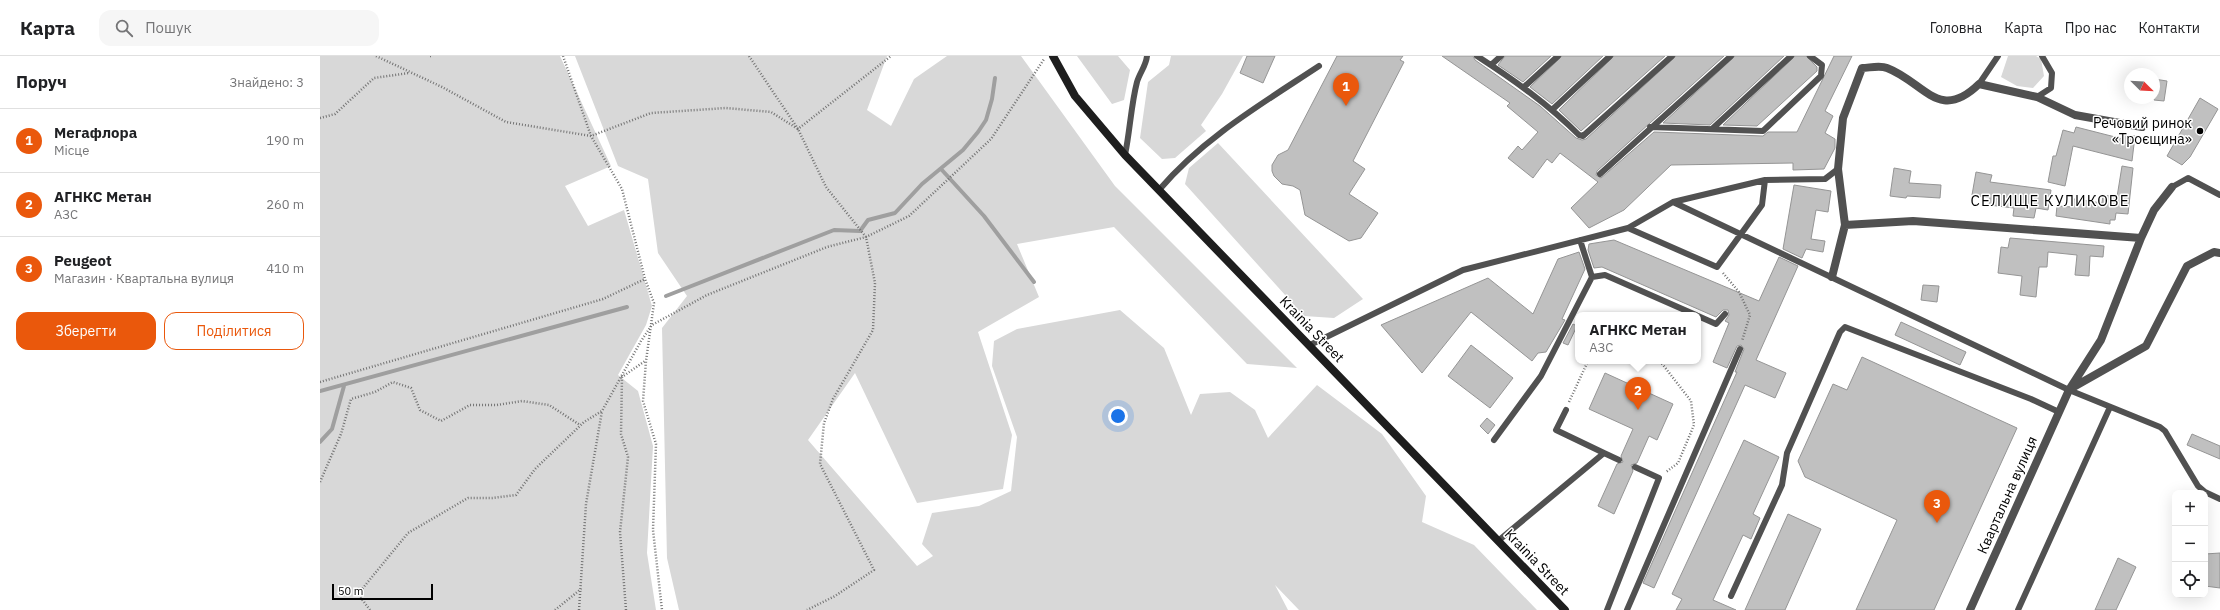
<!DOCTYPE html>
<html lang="uk">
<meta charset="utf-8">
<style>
:root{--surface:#fff;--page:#f6f6f6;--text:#202124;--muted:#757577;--line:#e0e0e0;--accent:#ea580c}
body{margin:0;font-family:"IBM Plex Sans",sans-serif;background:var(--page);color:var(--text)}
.controls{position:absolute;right:12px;bottom:12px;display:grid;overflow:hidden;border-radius:8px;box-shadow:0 4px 16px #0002}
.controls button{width:36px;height:36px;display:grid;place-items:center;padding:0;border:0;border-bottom:1px solid var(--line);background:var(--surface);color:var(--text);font:20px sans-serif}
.compass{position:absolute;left:1804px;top:12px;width:36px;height:36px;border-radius:50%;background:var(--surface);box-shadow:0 4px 16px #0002;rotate:114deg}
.scale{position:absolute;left:12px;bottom:10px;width:101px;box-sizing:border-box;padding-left:4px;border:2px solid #000;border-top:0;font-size:11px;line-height:14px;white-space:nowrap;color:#000;-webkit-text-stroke:3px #fff;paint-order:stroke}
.you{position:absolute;left:798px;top:360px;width:14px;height:14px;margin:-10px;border:3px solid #fff;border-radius:50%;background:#1a73e8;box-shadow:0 0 0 6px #1a73e833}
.badge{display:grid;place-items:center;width:26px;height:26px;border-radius:50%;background:var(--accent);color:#fff;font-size:13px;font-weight:700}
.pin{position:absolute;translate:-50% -33px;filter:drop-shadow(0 1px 2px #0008)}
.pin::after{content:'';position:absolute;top:21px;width:14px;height:12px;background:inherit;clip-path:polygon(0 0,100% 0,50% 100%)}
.popup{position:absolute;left:1255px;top:256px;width:126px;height:52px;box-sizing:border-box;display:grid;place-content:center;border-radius:8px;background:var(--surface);filter:drop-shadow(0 1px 3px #0005);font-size:13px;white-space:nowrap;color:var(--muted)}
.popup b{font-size:15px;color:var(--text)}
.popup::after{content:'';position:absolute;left:50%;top:100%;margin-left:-8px;border:8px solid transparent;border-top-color:var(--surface)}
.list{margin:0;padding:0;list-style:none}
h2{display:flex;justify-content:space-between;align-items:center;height:52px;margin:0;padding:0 16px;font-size:17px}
h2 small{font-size:13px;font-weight:400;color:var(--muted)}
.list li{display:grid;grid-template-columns:26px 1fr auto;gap:12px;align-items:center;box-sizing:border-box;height:64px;padding:0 16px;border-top:1px solid var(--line)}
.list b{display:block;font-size:15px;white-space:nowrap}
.list p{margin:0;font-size:13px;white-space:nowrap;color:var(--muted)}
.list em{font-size:13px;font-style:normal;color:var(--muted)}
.actions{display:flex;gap:8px;padding:12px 16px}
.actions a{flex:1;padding:9px 0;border:1px solid var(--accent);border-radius:12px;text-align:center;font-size:14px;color:var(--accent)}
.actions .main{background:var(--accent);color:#fff}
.icon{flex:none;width:22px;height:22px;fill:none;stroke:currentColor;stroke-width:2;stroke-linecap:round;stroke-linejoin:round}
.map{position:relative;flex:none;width:1900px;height:554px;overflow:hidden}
header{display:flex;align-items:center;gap:24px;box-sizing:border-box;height:56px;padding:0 20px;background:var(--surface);border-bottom:1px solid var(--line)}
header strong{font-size:19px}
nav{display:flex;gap:22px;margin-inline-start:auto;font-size:14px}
.search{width:280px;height:36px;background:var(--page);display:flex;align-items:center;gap:10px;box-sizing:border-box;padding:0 14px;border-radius:12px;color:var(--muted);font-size:15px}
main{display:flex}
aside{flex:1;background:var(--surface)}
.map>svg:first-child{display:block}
.green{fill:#d8d8d8}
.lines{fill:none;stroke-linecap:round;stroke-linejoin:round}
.stream{stroke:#9f9f9f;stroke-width:4}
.building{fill:#c0c0c0;stroke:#959595}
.path{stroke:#737373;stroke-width:2.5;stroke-dasharray:1 2;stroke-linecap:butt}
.lane{stroke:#515151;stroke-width:6}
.street{stroke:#515151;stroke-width:8}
.secondary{stroke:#1e1e1e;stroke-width:8}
.poi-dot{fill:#000;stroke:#fff;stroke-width:1.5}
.labels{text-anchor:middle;stroke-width:3;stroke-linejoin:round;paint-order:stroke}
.poi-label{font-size:14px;fill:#000;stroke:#fff;text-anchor:end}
.street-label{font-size:14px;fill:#000;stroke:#fff}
.neighbourhood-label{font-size:15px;letter-spacing:1px;fill:#000;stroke:#fff}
</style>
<header>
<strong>Карта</strong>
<div class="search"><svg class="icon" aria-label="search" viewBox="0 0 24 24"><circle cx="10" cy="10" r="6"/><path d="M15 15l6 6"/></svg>Пошук</div>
<nav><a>Головна</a><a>Карта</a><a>Про нас</a><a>Контакти</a></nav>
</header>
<main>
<aside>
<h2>Поруч<small>Знайдено: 3</small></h2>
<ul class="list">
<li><span class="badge">1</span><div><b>Мегафлора</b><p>Місце</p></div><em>190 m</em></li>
<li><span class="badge">2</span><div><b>АГНКС Метан</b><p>АЗС</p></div><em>260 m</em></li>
<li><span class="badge">3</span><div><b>Peugeot</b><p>Магазин · Квартальна вулиця</p></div><em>410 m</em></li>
</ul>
<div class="actions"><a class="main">Зберегти</a><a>Поділитися</a></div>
</aside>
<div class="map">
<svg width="1900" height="554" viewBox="0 0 1900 554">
<rect width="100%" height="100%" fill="#fff"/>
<!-- green -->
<path class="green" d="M0,0H240L291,110L245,130L268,170L304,154L332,250L326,269L298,319L318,335L333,390L327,497L336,554H0Z
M255,0H567L547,54L571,70L594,23L627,0H701L795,130L977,312L927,308L794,171L697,188L719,241L658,276L692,379L683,433L597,447L535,317L488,384L597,510L613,500L602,488L612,457L659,450L691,435L697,381L672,310L674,285L697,273L800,254L844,292L871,359L880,338L910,336L935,354L948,382L997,329L1062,378L1106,440L1102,466L1154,489L1217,554H979L955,529L968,554H359L347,502L342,272L367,240L338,197L328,123L298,110Z
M757,0H798L810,14L804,44L792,48Z
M851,0H923L902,38L881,69L886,75L855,102L842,103L820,82L828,26L849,9Z
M1688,0H1716L1721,3L1724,20L1713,32L1697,30L1681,21Z
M898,87L1043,243L1014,262L984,260L865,128L869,112Z"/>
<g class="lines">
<!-- stream -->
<path class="stream" d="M621,113L664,160L714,226
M346,240L514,174L540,175L548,164L575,157L602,128L643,94L658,76L666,64L672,43L675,22
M0,335L307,251
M0,386L12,373L24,330"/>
</g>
<!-- building -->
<path class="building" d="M927,0H955L943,27L920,17Z
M1017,0H1083L1080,4L1084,6L1033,105L1045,113L1029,138L1058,157L1041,182L1029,185L985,159L980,134L973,130L962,128L954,120L952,115V109L958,99L968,94Z
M1122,0H1153L1155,4L1220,50L1256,82L1262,84L1266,83L1356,0H1404L1277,115L1276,119L1281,122L1334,76L1443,80L1448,76H1477L1514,0H1532L1505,55L1513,60L1505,77L1515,83V92L1504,113L1473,114V107L1351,109L1304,154L1269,172L1251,152L1278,126L1240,97L1232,107L1227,103L1213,122L1188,102L1198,90L1202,94L1218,76L1187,50L1190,47Z
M1185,0H1231L1203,26L1178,9Z
M1242,0H1283L1232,48L1210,31Z
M1294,0H1345L1261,75L1239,54Z
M1415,0H1464L1390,69L1343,67Z
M1475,0H1486L1497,11V15L1437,70L1403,69Z
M1834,23L1847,25L1844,45L1834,44Z
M1880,42L1898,53L1870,101L1862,109L1847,100Z
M1756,71L1803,83L1804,79L1815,80L1812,105L1753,90L1745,130L1728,126L1733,100H1736L1743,74L1754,77Z
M1802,110L1813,112L1808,158L1796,157L1795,164H1790V168L1736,160L1737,150L1753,151L1754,143L1782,147L1783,139L1797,141Z
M1574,112L1591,115L1589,127L1621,129L1620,142L1587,140L1586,142L1570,140Z
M1656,116L1672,119L1670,126L1731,134L1728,154L1716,152L1714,162L1693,160L1694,152L1669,149L1670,142L1652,139Z
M1474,129L1511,135L1508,156L1496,154L1491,183L1505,185L1503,196L1486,193L1482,202L1463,193Z
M1690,182L1784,190L1783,201L1770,200L1769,220L1755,219L1757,199L1728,196L1727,211H1719L1716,241L1700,239L1702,220L1678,217L1681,191L1688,192Z
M1294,184L1439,245L1459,201L1478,210L1436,304L1466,317L1455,342L1425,329L1334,532L1323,527L1417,316H1415L1424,293L1421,289L1417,290L1407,312L1393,306L1409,267L1405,265L1409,259L1408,254H1403L1396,261L1282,211L1274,212L1268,194L1269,188Z
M1259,196L1265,213L1242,263L1245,264L1226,296L1218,297L1212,305L1151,256L1102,317L1061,269L1168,222L1213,258L1238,203Z
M1603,229L1619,230L1617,246L1601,244Z
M1581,266L1646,296L1640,309L1575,279Z
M1253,268L1257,270L1248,289L1243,287Z
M1151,289L1193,322L1170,352L1128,320Z
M1542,301L1697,372L1614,554H1536L1577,464L1485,421L1478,405L1513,328L1527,334Z
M1285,317L1353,348L1337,384L1329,380L1317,407L1311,409L1313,415L1294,458L1278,450L1297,408L1303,406L1301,400L1313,373L1269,353Z
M1167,362L1175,369L1168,378L1160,370Z
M1872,378L1900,390V403L1867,389Z
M1424,384L1459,401L1433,458L1440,462L1431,483L1423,479L1393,544L1416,554H1356L1362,543L1352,538Z
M1468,458L1501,473L1465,554H1425Z
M1900,497V532L1885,530V498Z
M1798,502L1816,511L1796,554H1775Z"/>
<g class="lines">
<!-- path -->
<path class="path" d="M56,0L122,31L186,66L271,80L331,57L406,52L451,56L478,73L506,131L546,181L555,227L553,274L513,343L504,367L500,408L554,514L515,540L487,554
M110,0H112
M243,0L271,80L302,133L325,223L334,247L326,305L323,345L336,388L333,474L342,554
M429,0L478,73L571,0
M0,62L15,58L54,22L89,17
M1403,217L1419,236L1430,259L1422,285
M1340,305L1371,345L1374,369L1358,407L1346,416
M0,326L283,243L325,223
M1249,346L1268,305
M0,426L21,378L31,343L55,336L73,326L91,332L100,354L121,365L150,349H177L202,345L229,349L260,369
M50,554L38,538L88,477L148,442H172L196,439L215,413L264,366L282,355L321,285L332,269L387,239L507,191L546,181L589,160L671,83L724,3
M235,554L261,533
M259,554L266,448L282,355
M306,554L300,476L308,401L301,378L302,321L325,305"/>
<!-- lane -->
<path class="lane" d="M1157,0C1194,24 1228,48 1259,79L1263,80L1352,0
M1171,9L1181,0
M1659,28L1678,0
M1204,31L1238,0
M1717,41L1731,32L1732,17L1722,0
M1233,53L1290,0
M1330,71L1443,75L1501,20L1502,9L1490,0
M1392,73L1471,0
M805,99C810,75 811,49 817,26C820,16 826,10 827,0
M1280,118L1411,0
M1852,131L1868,122L1900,139
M839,134C883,82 943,47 999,10
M1353,146L1749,334L1840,371L1845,375L1878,430L1885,436L1900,443
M1308,172L1397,211L1442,149L1445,124
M1272,221L1285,219L1376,259
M1378,260L1396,268L1405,258
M990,289L1143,214L1308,172L1353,146L1445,124L1505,123L1518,113
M1246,354L1236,374L1284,397
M1174,384L1221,320L1272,221L1260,184
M1178,485L1284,397L1299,404
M1411,540L1462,429L1467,397L1520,276L1525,271L1711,343L1739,356
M1287,554L1339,422L1315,411
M1307,554L1420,293
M1698,554L1790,351"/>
<!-- street -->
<path class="street" d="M1525,169L1593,165L1821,182
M1512,221L1525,169L1518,113L1523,62L1542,12C1549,12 1560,9 1567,12C1604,26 1619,67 1659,28L1717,41L1755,59L1822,71
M1750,333L1826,290L1867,210L1894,196L1900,197
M1650,554L1749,334L1781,284L1821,182L1834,154L1852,131"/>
<!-- secondary -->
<path class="secondary" d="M733,0L755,40L805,99L1245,554"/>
</g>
<!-- markers -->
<circle class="poi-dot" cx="1880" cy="75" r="4"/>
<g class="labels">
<!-- poi labels -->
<g class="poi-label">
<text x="1872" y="72">Речовий ринок<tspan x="1872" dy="16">«Троєщина»</tspan></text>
</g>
<!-- street labels -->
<g class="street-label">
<text transform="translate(992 273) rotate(46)" y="5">Krainia Street</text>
<text transform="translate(1687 439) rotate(-66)" y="5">Квартальна вулиця</text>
<text transform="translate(1217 506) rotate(46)" y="5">Krainia Street</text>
</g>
<!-- neighbourhood labels -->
<g class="neighbourhood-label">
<text x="1730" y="150">СЕЛИЩЕ КУЛИКОВЕ</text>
</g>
</g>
</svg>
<div class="controls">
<button>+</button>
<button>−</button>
<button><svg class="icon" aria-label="locate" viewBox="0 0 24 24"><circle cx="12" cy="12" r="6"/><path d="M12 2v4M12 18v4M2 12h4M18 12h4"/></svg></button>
</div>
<svg class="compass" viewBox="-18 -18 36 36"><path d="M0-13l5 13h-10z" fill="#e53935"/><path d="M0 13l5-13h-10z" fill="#757577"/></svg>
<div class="scale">50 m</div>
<div class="you"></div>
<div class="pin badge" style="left:1026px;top:50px">1</div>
<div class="pin badge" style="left:1318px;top:354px">2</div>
<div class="popup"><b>АГНКС Метан</b>АЗС</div>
<div class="pin badge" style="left:1617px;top:467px">3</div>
</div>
</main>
